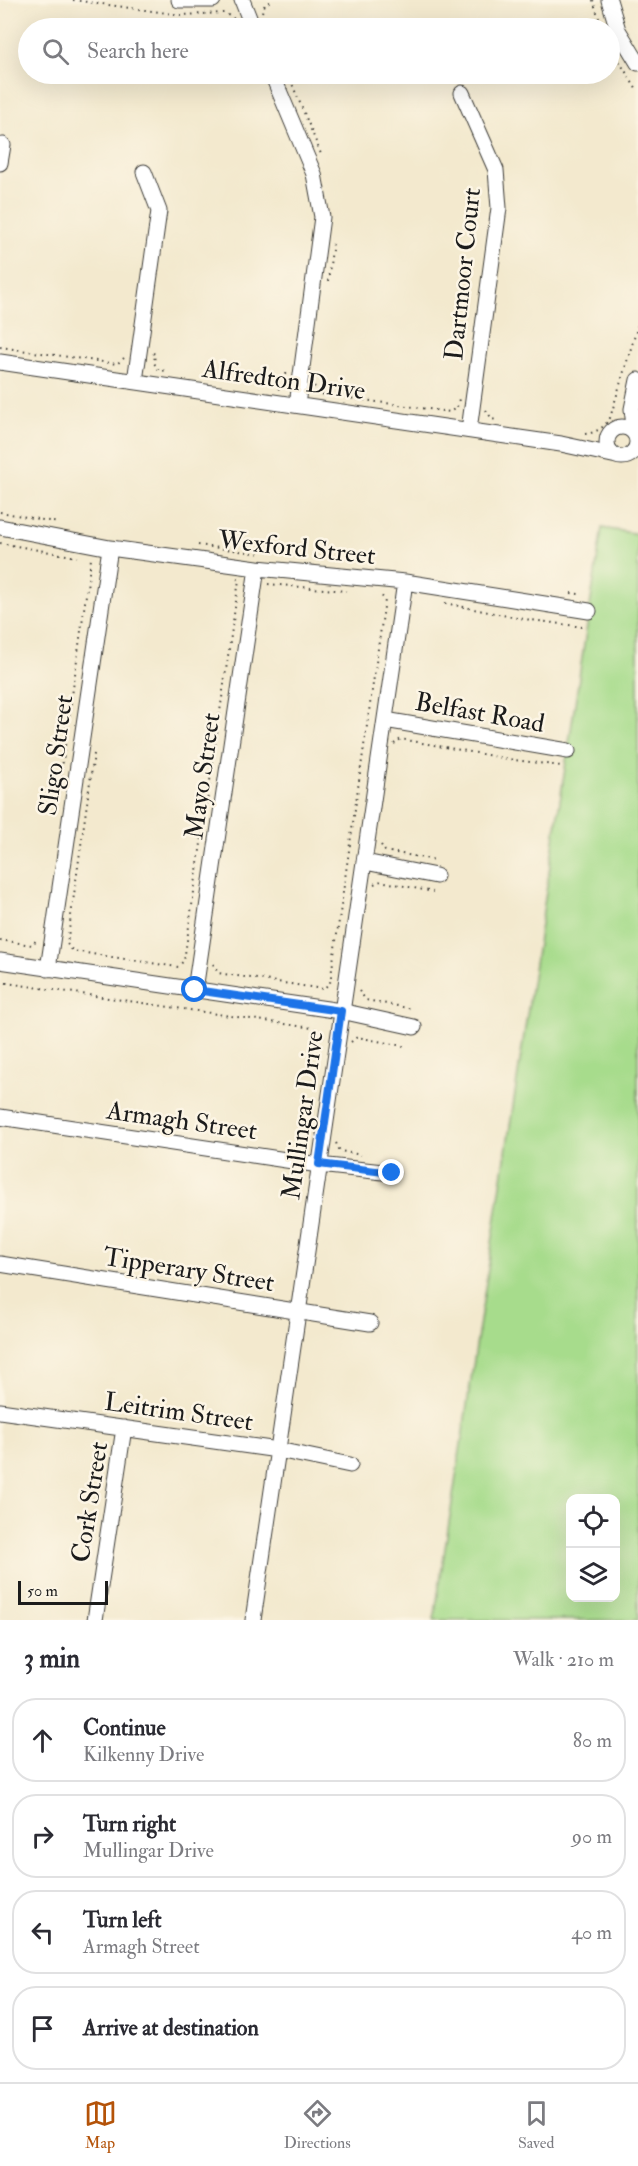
<!DOCTYPE html>
<meta charset="utf-8">
<style>
:root{--surface:#fff;--page:#f2f2f3;--text:#2b2b33;--muted:#7c7c81;--line:#e1e1e2;--accent:#b45309}
body{margin:0;font-family:"IM FELL Double Pica",serif;background:var(--page);color:var(--text)}
.controls{position:absolute;right:18px;bottom:18px;display:grid;overflow:hidden;border-radius:12px;box-shadow:0 6px 24px #0002}
.controls button{width:54px;height:54px;display:grid;place-items:center;padding:0;border:0;border-bottom:2px solid var(--line);background:var(--surface);color:var(--text);font:30px sans-serif}
.scale{position:absolute;left:18px;bottom:15px;width:90px;box-sizing:border-box;padding-left:6px;border:3px solid #1c1c1c;border-top:0;font-size:16px;line-height:21px;white-space:nowrap;color:#1c1c1c;-webkit-text-stroke:4px #fcf5e5;paint-order:stroke}
.stop{position:absolute;width:18px;height:18px;margin:-14px;border:4px solid #1a73e8;border-radius:50%;background:#fff}
.stop.end{background:#1a73e8;border-color:#fff;box-shadow:0 2px 6px #0008}
.list{margin:0;padding:0;list-style:none}
h2{display:flex;justify-content:space-between;align-items:center;height:78px;margin:0;padding:0 24px;font-size:26px}
h2 small{font-size:20px;font-weight:400;color:var(--muted)}
.list li{display:grid;grid-template-columns:39px 1fr auto;gap:18px;align-items:center;box-sizing:border-box;height:84px;margin:0 12px 12px;padding:0 12px;border:2px solid var(--line);border-radius:24px}
.list b{display:block;font-size:22px;white-space:nowrap}
.list p{margin:0;font-size:20px;white-space:nowrap;color:var(--muted)}
.list em{font-size:20px;font-style:normal;color:var(--muted)}
.icon{flex:none;width:33px;height:33px;fill:none;stroke:currentColor;stroke-width:2;stroke-linecap:round;stroke-linejoin:round}
.map{position:relative;flex:none;width:638px;height:1620px;overflow:hidden}
.search{position:absolute;background:var(--surface);box-shadow:0 6px 24px #0002;left:18px;right:18px;top:18px;height:66px;display:flex;align-items:center;gap:15px;box-sizing:border-box;padding:0 21px;border-radius:33px;color:var(--muted);font-size:22px}
.sheet{height:462px;background:var(--surface)}
nav{display:flex;justify-content:space-around;align-items:center;box-sizing:border-box;height:84px;border-top:2px solid var(--line);background:var(--surface);font-size:16px;color:var(--muted)}
nav a{display:grid;justify-items:center;gap:3px}
nav .on{color:var(--accent)}
.map>svg:first-child{display:block}
.green{fill:#a7dc8c;stroke:#627c54;stroke-width:1.5;fill-rule:evenodd}
.lines{fill:none;stroke-linecap:round;stroke-linejoin:round}
.minor-casing{stroke:#3c3b37;stroke-width:17}
.path{stroke:#3c3b37;stroke-width:2;stroke-dasharray:1.5 4.5;stroke-linecap:butt}
.minor{stroke:#fff;stroke-width:15}
.route{stroke:#1a73e8;stroke-width:8}
.labels{text-anchor:middle;stroke-width:5;stroke-linejoin:round;paint-order:stroke}
.street-label{font-size:26px;fill:#1c1c1c;stroke:#fcf5e5}
</style>
<div class="map">
<svg width="638" height="1620" viewBox="0 0 638 1620">
<rect width="100%" height="100%" fill="#fcf5e5"/>
<filter id="ink" filterUnits="userSpaceOnUse"><feTurbulence type="fractalNoise" baseFrequency=".0167" numOctaves="2"/><feDisplacementMap in="SourceGraphic" scale="12" xChannelSelector="R" yChannelSelector="G"/><feConvolveMatrix kernelMatrix="1 2 1 2 8 2 1 2 1" color-interpolation-filters="sRGB"/></filter>
<filter id="wash" filterUnits="userSpaceOnUse"><feTurbulence type="fractalNoise" baseFrequency=".008" numOctaves="4" result="noise"/><feDisplacementMap in="SourceGraphic" scale="24" xChannelSelector="R" yChannelSelector="G"/><feGaussianBlur stdDeviation="1.35" result="paint"/><feColorMatrix in="noise" values="0 0 0 0 0 0 0 0 0 0 0 0 0 0 0 0 0 1.4 0 .05"/><feComposite in="paint" operator="in"/></filter>
<g filter="url(#wash)">
<rect width="100%" height="100%" fill="#f3e9ce"/>
<!-- green -->
<path class="green" d="M602,528L638,534V1620H434ZM570,1498H616V1598H570Z"/>
</g>
<g filter="url(#ink)">
<g class="lines">
<!-- minor casing -->
<g class="minor-casing">
<path id="minor" d="M179,0H213
M242,0L253,28
M609,0L618,30L638,63
M272,74L314,174L322,217L297,405
M462,93L496,170L499,208L469,430
M0,163L3,145
M0,362L561,444L617,456
M135,381L159,211L144,172
M607 442a15 15 0 1 1 30 0a15 15 0 1 1-30 0Z
M635,434L632,409L638,380
M0,527L110,548L257,568L405,582L589,611
M385,720L568,751
M365,862L436,876
M0,961L341,1011L414,1027
M48,969L110,548
M195,990L257,568
M0,1117L319,1165L392,1173
M0,1264L370,1323
M0,1411L278,1450L350,1465
M95,1620L124,1428
M253,1620L405,582"/>
</g>
<!-- path -->
<path class="path" d="M73,0L181,15L224,13L233,18L237,28
M593,0L602,28
M262,12L265,4L273,0
M610,46L638,92
M288,74L321,154
M328,281L333,242
M0,347L117,364L124,358
M153,353L155,354L154,363L159,370L166,371
M314,386L320,394L450,412L457,407L459,399
M278,389L284,385L286,374H288
M486,410L492,419L496,420
M585,434C595,433 604,428 610,418L638,325
M0,512L59,523
M0,543L77,557
M198,545L261,554
M268,584L346,591
M571,593L579,594
M445,603L517,618L583,627
M394,744L401,739L514,760L561,766
M94,754L67,944L73,951L177,967L184,961L239,580L237,579
M56,811L91,559
M381,845L385,851L390,852
M390,852L436,860
M374,884L381,881L433,892
M0,940L32,945L38,938
M213,964L218,973L323,989L330,983L385,600L379,593
M0,982L312,1028L320,1030L323,1036L326,1037
M359,991L366,1000L413,1009
M351,1042L357,1037L408,1047
M336,1143L340,1151L361,1155"/>
<!-- minor -->
<use href="#minor" class="minor"/>
</g>
</g>
<g class="lines" filter="url(#ink)">
<!-- route -->
<path class="route" d="M195,990L341,1011L319,1164L392,1173"/>
</g>
<g class="labels">
<!-- street labels -->
<g class="street-label">
<text transform="translate(462 274) rotate(-84)" y="9">Dartmoor Court</text>
<text transform="translate(284 379) rotate(8)" y="9">Alfredton Drive</text>
<text transform="translate(297 547) rotate(6)" y="9">Wexford Street</text>
<text transform="translate(480 712) rotate(10)" y="9">Belfast Road</text>
<text transform="translate(55 755) rotate(-82)" y="9">Sligo Street</text>
<text transform="translate(202 776) rotate(-82)" y="9">Mayo Street</text>
<text transform="translate(302 1115) rotate(-82)" y="9">Mullingar Drive</text>
<text transform="translate(182 1120) rotate(8)" y="9">Armagh Street</text>
<text transform="translate(189 1269) rotate(9)" y="9">Tipperary Street</text>
<text transform="translate(179 1411) rotate(8)" y="9">Leitrim Street</text>
<text transform="translate(89 1502) rotate(-81)" y="9">Cork Street</text>
</g>
</g>
</svg>
<div class="controls">
<button><svg class="icon" aria-label="locate" viewBox="0 0 24 24"><circle cx="12" cy="12" r="6"/><path d="M12 2v4M12 18v4M2 12h4M18 12h4"/></svg></button>
<button><svg class="icon" aria-label="layers" viewBox="0 0 24 24"><path d="M12 4l9 5-9 5-9-5zM3 14l9 5 9-5"/></svg></button>
</div>
<div class="scale">50 m</div>
<div class="stop" style="left:195px;top:990px"></div>
<div class="stop end" style="left:392px;top:1173px"></div>
<div class="search"><svg class="icon" aria-label="search" viewBox="0 0 24 24"><circle cx="10" cy="10" r="6"/><path d="M15 15l6 6"/></svg>Search here</div>
</div>
<section class="sheet">
<h2>3 min<small>Walk · 210 m</small></h2>
<ul class="list">
<li><svg class="icon" aria-label="ahead" viewBox="0 0 24 24"><path d="M12 20V5M6 11l6-6 6 6"/></svg><div><b>Continue</b><p>Kilkenny Drive</p></div><em>80 m</em></li>
<li><svg class="icon" aria-label="right" viewBox="0 0 24 24"><path d="M7 20v-9h11M14 6l5 5-5 5"/></svg><div><b>Turn right</b><p>Mullingar Drive</p></div><em>90 m</em></li>
<li><svg class="icon" aria-label="left" viewBox="0 0 24 24"><path d="M17 20v-9H6M10 6l-5 5 5 5"/></svg><div><b>Turn left</b><p>Armagh Street</p></div><em>40 m</em></li>
<li><svg class="icon" aria-label="arrive" viewBox="0 0 24 24"><path d="M6 21V4h12l-3 4 3 4H6"/></svg><div><b>Arrive at destination</b></div></li>
</ul>
</section>
<nav>
<a class="on"><svg class="icon" aria-label="map" viewBox="0 0 24 24"><path d="M3 6l6-2 6 2 6-2v14l-6 2-6-2-6 2zM9 4v14M15 6v14"/></svg>Map</a>
<a><svg class="icon" aria-label="directions" viewBox="0 0 24 24"><path d="M12 3l9 9-9 9-9-9zM9 14v-3h6M13 9l2 2-2 2"/></svg>Directions</a>
<a><svg class="icon" aria-label="saved" viewBox="0 0 24 24"><path d="M7 4h10v16l-5-4-5 4z"/></svg>Saved</a>
</nav>
